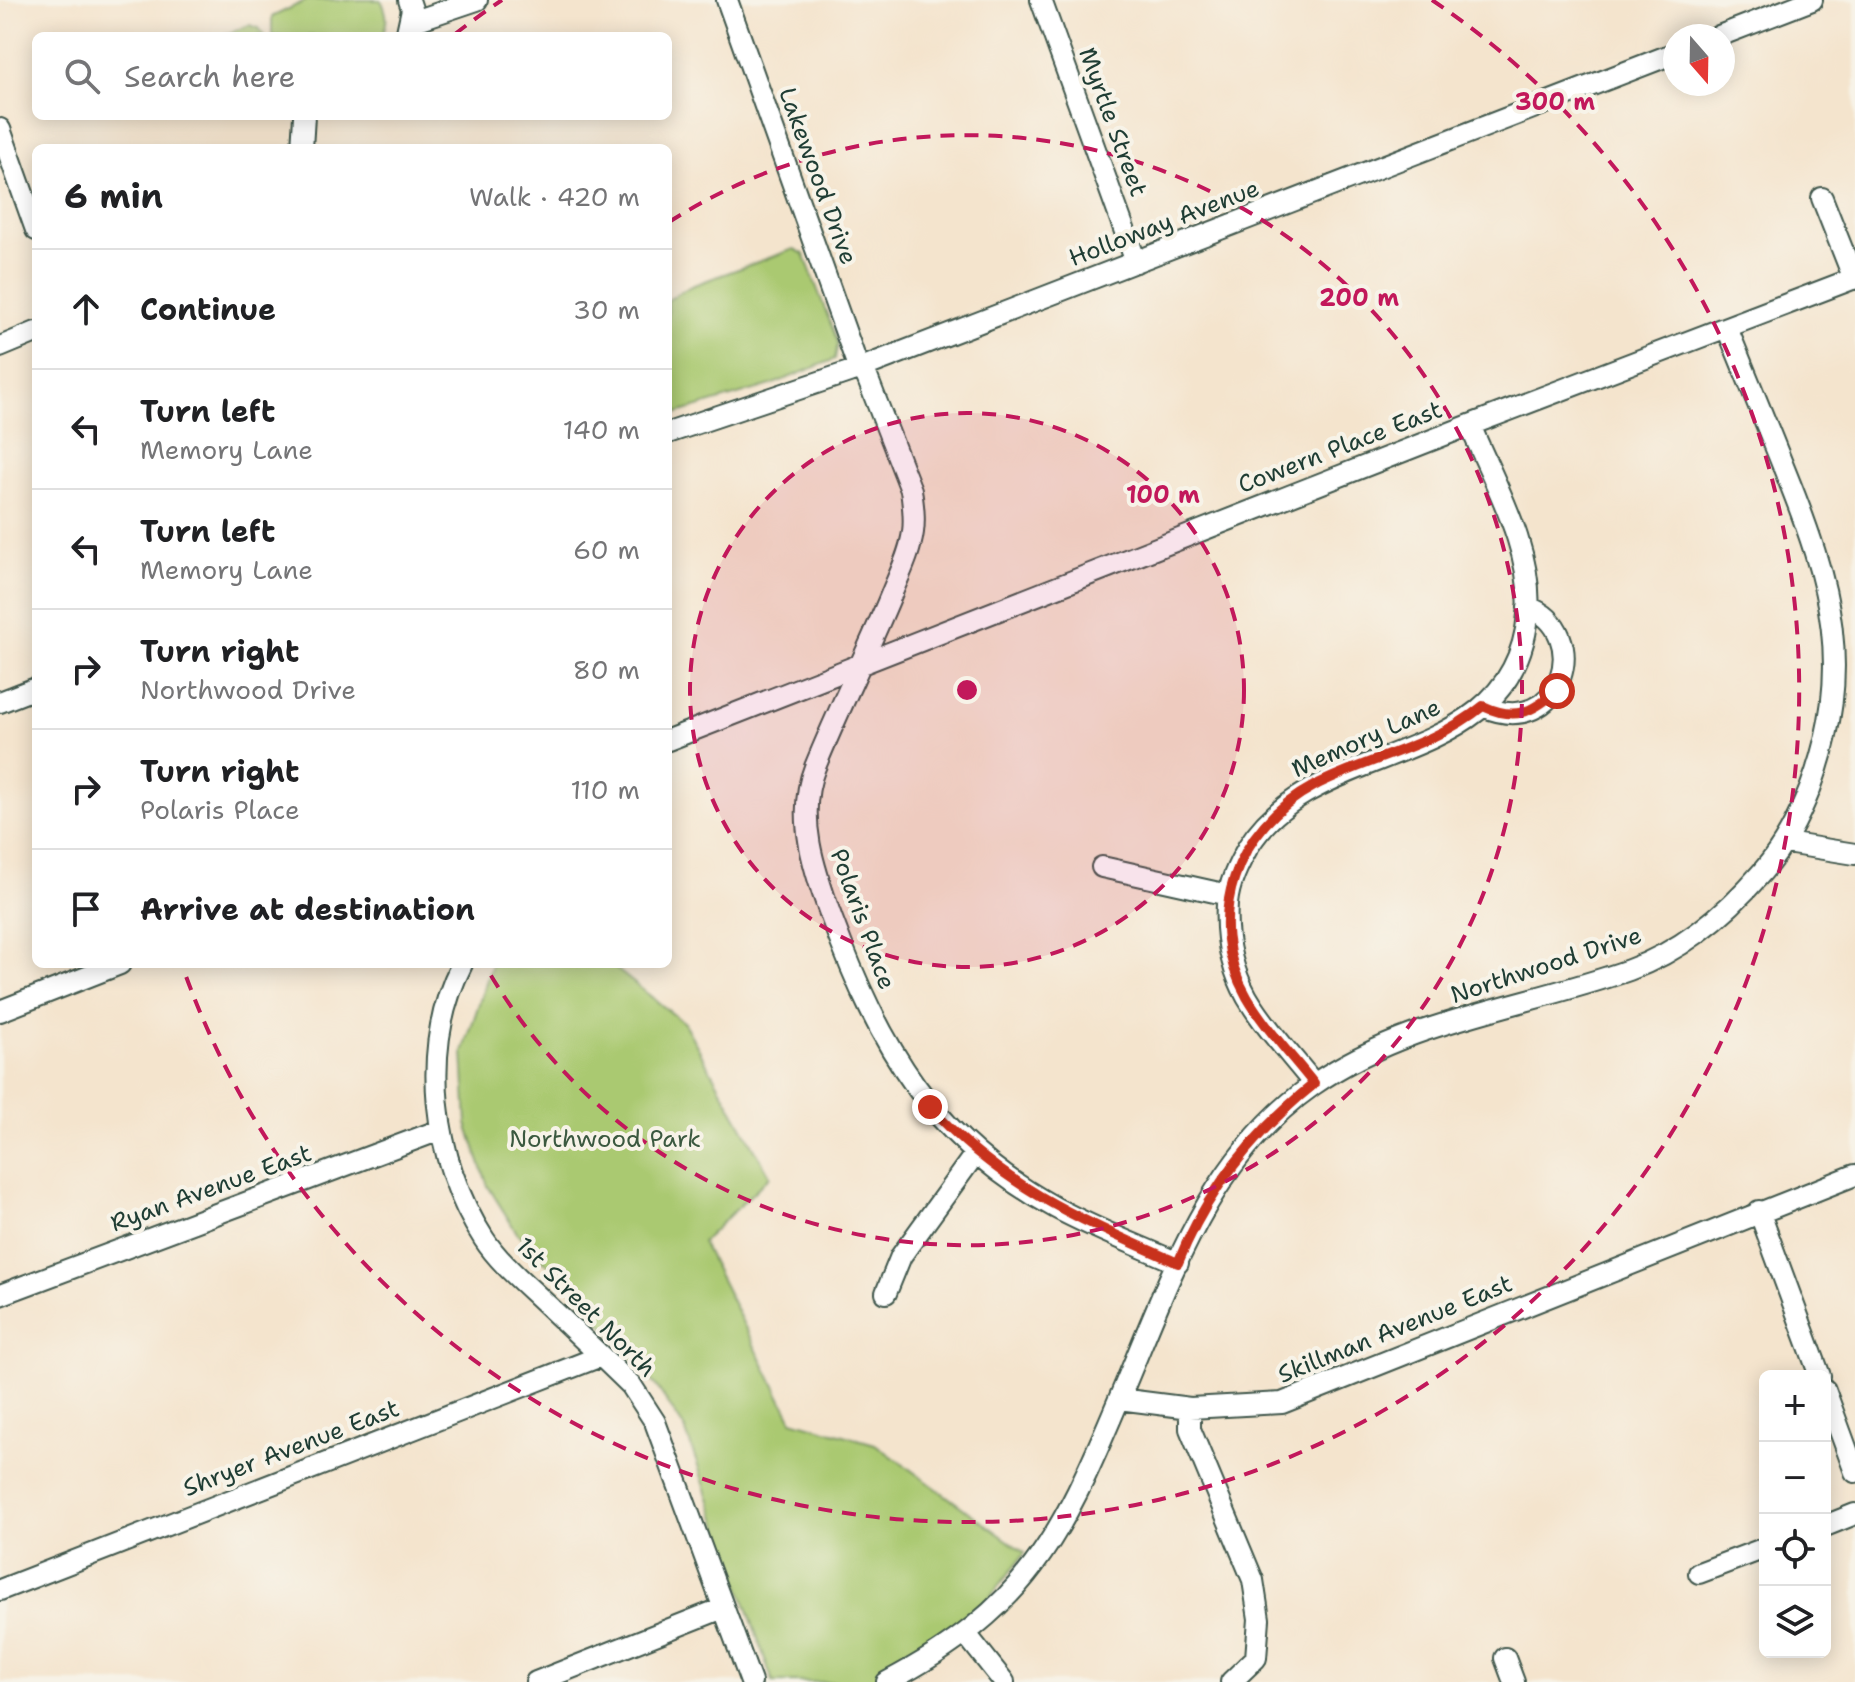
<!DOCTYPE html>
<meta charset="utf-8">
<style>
:root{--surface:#fff;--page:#f2f2f2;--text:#202124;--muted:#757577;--line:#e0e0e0}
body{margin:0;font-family:"Shantell Sans",sans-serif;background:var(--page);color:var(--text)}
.controls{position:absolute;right:24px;bottom:24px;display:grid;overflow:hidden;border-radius:12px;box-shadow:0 4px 20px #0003}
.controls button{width:72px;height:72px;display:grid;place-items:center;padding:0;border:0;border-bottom:2px solid var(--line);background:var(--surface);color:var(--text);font:40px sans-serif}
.compass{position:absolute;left:1663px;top:24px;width:72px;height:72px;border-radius:50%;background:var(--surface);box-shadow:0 4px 20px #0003;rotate:160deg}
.stop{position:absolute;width:24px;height:24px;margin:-18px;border:6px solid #c8321e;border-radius:50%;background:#fff}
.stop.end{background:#c8321e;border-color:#fff;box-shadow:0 2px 8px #0008}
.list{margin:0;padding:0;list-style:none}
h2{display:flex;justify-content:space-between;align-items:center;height:104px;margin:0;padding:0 32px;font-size:34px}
h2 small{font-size:26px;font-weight:400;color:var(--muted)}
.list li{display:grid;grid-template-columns:52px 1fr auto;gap:24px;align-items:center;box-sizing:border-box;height:120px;padding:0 32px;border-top:2px solid var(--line)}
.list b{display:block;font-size:30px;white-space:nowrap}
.list p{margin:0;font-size:26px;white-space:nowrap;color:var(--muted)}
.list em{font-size:26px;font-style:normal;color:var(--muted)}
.icon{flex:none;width:44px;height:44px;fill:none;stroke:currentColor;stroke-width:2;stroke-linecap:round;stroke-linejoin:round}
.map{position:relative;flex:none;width:1855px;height:1682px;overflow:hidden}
.search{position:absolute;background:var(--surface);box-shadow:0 4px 20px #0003;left:32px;top:32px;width:640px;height:88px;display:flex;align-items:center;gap:20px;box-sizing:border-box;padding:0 28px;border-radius:12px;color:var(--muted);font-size:30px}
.panel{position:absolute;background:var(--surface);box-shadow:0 4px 20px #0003;left:32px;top:144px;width:640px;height:824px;border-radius:12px}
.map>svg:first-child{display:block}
.green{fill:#aac971;stroke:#648352;stroke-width:2}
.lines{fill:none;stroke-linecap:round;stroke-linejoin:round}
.minor-casing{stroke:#3f564b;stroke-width:24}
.minor{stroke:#fff;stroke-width:20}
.route{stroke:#c8321e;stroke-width:10}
.ring{fill:none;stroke:#c2185b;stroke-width:4;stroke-dasharray:14 10}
.labels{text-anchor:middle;stroke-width:8;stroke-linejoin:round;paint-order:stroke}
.street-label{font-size:24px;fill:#1f3d34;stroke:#f7f3e8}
.park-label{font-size:24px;fill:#3b5940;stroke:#f7f3e8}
.centre{fill:#c2185b;stroke:#f7f3e8;stroke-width:4}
.ring-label{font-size:24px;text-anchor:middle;font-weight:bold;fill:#c2185b;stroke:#f7f3e8;stroke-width:8;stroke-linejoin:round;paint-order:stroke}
</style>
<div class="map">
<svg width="1855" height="1682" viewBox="0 0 1855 1682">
<rect width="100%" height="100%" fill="#f7f3e8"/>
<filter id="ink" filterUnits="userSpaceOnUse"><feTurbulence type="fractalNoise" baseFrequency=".0125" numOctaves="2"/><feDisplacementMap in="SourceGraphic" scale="16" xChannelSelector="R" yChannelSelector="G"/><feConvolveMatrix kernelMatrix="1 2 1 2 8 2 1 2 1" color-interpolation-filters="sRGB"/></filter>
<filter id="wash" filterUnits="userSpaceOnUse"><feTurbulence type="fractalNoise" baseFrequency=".006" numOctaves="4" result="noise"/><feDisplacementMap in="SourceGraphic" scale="32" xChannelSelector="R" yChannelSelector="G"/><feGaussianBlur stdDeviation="1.8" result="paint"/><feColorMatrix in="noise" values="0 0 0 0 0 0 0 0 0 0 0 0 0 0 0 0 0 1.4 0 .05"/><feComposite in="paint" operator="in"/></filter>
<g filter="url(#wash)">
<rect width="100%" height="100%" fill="#f4e4cd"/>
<!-- green -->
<path class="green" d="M307,0H381C388,14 388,22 382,36H272V17Z
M249,25L259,28L264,36H222Z
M794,249L804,254L838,343L835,359L771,385L668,416V300L691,286Z
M492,964H610L684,1023L770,1176L702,1242L792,1420L875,1444L1025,1553L980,1610L932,1647L874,1682H773L685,1429L657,1387L573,1291L517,1233L488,1186L467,1124L463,1052Z"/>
</g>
<g filter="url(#ink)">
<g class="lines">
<!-- minor casing -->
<g class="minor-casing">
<path id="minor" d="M727,0L856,361L867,377L911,490C913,504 915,518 913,532C910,554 899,575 891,595C867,653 839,708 815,767C795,817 815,872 832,919C879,1046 934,1142 1056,1208C1095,1229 1137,1245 1178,1263
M1041,0L1136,262
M409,23L477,0
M407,32L412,9L409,0
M1719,36L1812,0
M0,129L36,230
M302,148L304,116
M1822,198L1854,279
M0,347L36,332
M668,433L861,368L1675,53
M0,702L36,688
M1483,706C1562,742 1594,630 1528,607
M668,740L1470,425L1855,278
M1786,843L1855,854
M1102,867L1228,895
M462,964C419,1048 433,1161 484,1239C499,1262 523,1282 543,1301C573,1329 602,1357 631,1385L655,1422L751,1682
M0,1011L120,964
M1314,1084C1292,1056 1265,1028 1247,997C1231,968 1225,936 1227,904C1229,883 1238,865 1248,847C1315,736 1513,773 1528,615C1534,550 1494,483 1470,425
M1759,1211L1820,1376
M886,1293L901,1256L975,1154
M0,1295L440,1130
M1825,1390L1855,1472
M1119,1399C1168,1285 1207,1159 1313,1085C1405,1020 1525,1007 1629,970C1682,951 1727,913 1763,871C1785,845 1798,819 1810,789C1855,668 1831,585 1785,471C1766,423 1746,375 1727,328
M1190,1408V1429L1253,1580L1259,1619L1256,1658L1231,1682
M1825,1526L1855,1514
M1699,1573L1765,1548
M0,1590L601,1356
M966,1634L1004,1682
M1505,1658L1514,1682
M536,1682L723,1608
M887,1682C1027,1608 1060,1539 1119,1399L1190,1408L1282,1403L1855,1175"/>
</g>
<!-- minor -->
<use href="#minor" class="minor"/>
</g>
</g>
<g class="lines" filter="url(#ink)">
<!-- route -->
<path class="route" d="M930,1107C1002,1187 1081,1220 1178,1263C1207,1190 1253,1133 1314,1084C1292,1056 1265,1028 1247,997C1202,919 1236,827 1314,786C1370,757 1433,747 1483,706C1515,721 1531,713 1557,691"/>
</g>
<!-- distance rings -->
<circle cx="967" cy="690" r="277" fill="#c2185b" fill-opacity=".12"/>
<g class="ring">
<circle cx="967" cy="690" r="277"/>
<path d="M669 222A555 555 0 1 1 486 967"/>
<path d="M455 34A832 832 0 0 1 502 0M1432 0A832 832 0 1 1 183 968"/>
</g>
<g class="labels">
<!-- street labels -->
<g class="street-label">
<text transform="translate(1113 122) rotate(70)" y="8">Myrtle Street</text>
<text transform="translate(818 176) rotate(70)" y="8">Lakewood Drive</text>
<text transform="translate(1164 223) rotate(-21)" y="8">Holloway Avenue</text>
<text transform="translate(1340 447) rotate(-21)" y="8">Cowern Place East</text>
<text transform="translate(1366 738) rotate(-24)" y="8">Memory Lane</text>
<text transform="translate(863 919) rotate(70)" y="8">Polaris Place</text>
<text transform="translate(1546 965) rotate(-18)" y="8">Northwood Drive</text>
<text transform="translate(211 1188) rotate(-20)" y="8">Ryan Avenue East</text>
<text transform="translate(586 1307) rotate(45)" y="8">1st Street North</text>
<text transform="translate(1395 1329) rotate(-22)" y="8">Skillman Avenue East</text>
<text transform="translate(291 1448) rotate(-21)" y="8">Shryer Avenue East</text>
</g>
<!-- park labels -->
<g class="park-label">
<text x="605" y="1147">Northwood Park</text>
</g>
</g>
<circle cx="967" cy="690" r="12" class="centre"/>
<g class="ring-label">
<text x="1555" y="110">300 m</text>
<text x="1359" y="306">200 m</text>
<text x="1163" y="503">100 m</text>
</g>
</svg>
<div class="controls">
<button>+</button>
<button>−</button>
<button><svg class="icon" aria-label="locate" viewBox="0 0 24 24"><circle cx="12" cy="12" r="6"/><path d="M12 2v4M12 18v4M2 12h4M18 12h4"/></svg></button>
<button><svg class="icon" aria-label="layers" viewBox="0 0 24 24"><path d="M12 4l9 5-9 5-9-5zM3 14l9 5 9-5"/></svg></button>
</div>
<svg class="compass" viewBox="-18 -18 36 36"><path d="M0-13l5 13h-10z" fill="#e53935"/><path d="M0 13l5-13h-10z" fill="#757577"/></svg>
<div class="stop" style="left:1557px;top:691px"></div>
<div class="stop end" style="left:930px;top:1107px"></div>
<div class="search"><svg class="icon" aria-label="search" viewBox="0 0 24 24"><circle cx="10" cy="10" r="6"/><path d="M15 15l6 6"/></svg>Search here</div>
<section class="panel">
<h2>6 min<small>Walk · 420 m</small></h2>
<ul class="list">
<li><svg class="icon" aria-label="ahead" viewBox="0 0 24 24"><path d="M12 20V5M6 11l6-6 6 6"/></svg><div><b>Continue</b></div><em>30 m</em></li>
<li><svg class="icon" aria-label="left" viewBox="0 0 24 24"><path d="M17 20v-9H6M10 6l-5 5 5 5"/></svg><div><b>Turn left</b><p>Memory Lane</p></div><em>140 m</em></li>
<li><svg class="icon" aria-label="left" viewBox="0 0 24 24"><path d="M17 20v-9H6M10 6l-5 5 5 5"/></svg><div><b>Turn left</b><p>Memory Lane</p></div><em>60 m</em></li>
<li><svg class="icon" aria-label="right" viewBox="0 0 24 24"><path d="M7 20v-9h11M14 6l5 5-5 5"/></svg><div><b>Turn right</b><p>Northwood Drive</p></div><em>80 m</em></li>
<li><svg class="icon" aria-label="right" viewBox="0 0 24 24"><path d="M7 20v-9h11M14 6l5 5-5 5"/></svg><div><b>Turn right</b><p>Polaris Place</p></div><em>110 m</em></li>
<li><svg class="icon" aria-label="arrive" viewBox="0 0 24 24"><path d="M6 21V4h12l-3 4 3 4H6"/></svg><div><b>Arrive at destination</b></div></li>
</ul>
</section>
</div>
